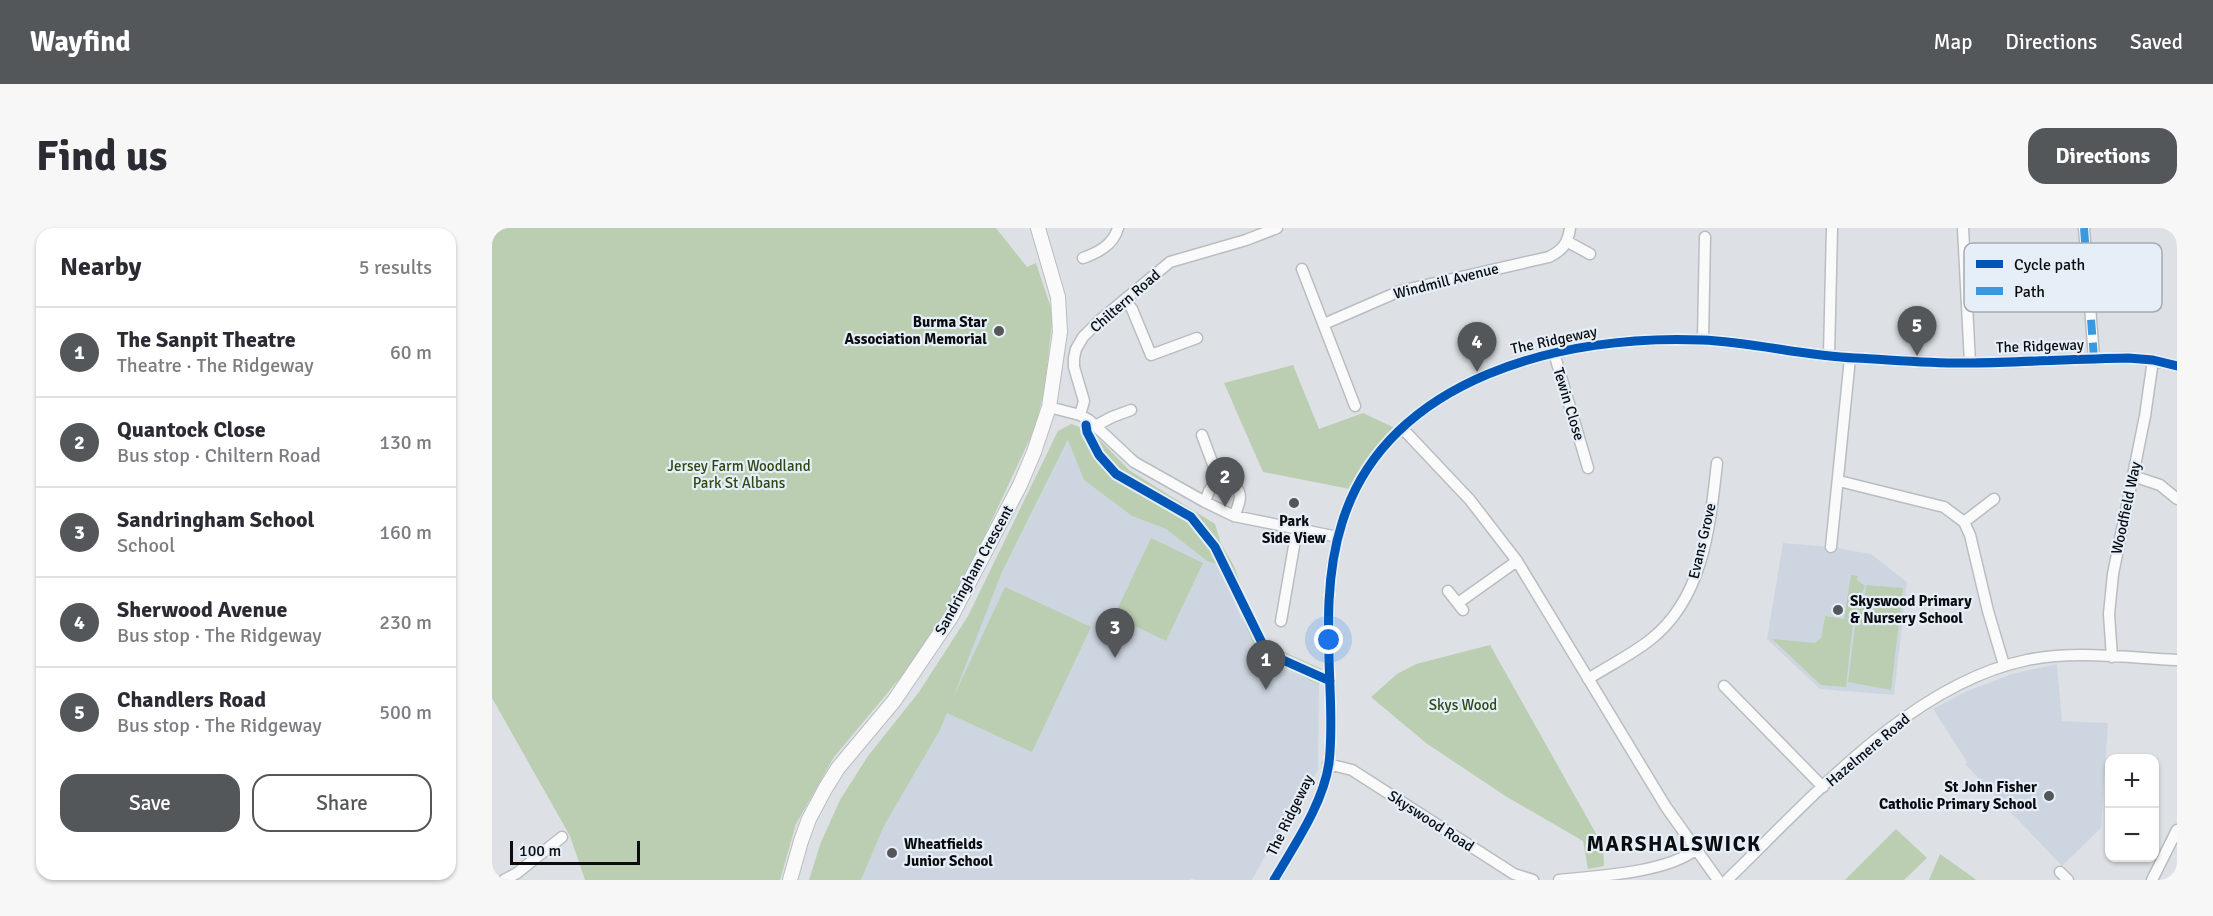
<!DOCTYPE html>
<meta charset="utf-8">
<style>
:root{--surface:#fff;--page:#f7f7f7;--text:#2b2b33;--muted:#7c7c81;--line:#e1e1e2;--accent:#54575a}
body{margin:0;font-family:Signika,sans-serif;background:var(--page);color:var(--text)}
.controls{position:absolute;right:18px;bottom:18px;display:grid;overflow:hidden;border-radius:12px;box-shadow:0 2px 4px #0004}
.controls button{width:54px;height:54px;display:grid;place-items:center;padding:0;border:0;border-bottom:2px solid var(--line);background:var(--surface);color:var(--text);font:30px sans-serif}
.scale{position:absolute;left:18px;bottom:15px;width:130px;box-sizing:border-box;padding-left:6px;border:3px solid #0a0c0f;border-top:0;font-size:16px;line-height:21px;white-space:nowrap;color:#0a0c0f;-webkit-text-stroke:4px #e6eef7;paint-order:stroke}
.you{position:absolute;left:837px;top:412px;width:21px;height:21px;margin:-15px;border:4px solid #fff;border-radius:50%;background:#1a73e8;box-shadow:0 0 0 9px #1a73e833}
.badge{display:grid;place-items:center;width:39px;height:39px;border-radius:50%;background:var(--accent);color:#fff;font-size:20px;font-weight:700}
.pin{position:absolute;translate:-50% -50px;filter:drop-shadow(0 2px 3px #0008)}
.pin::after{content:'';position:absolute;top:32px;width:21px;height:18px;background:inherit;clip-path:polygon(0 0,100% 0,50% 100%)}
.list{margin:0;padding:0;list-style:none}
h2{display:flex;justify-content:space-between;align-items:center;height:78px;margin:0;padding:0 24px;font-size:26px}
h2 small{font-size:20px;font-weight:400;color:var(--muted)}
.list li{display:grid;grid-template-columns:39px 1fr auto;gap:18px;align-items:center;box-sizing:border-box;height:90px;padding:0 24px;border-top:2px solid var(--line)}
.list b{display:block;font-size:22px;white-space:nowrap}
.list p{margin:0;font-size:20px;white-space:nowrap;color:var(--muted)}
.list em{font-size:20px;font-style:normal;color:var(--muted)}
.actions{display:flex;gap:12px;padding:18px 24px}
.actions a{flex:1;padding:14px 0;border:2px solid var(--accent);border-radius:18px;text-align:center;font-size:21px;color:var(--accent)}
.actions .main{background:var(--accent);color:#fff}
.map{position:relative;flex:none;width:1685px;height:652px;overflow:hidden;border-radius:18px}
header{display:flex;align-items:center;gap:36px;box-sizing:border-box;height:84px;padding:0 30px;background:var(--accent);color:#fff}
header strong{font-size:28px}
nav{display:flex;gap:33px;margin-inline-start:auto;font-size:21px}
.intro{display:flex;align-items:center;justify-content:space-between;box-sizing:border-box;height:144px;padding:0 36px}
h1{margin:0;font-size:42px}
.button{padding:15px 27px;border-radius:18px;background:var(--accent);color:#fff;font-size:21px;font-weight:700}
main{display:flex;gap:36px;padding:0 36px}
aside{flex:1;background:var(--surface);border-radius:18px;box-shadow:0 2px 4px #0004}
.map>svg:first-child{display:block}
.built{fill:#cdd6e0}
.green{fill:#bbceb1}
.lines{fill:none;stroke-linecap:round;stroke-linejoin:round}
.street-casing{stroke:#b9bdc0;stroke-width:13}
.secondary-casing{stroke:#b9bdc0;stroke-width:16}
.street{stroke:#fafafb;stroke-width:10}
.secondary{stroke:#fafafb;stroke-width:14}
.quiet{stroke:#3a99de;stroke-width:8;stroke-dasharray:15 8;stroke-linecap:butt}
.cycleway-casing{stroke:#e6eef7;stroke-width:13}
.cycleway{stroke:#0057b8;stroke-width:9}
.poi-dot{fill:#54575a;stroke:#e6eef7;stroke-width:2}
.labels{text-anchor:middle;stroke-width:4.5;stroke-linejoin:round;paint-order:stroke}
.street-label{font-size:15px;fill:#0a0c0f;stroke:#e6eef7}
.poi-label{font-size:15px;font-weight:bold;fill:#0a0c0f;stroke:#e6eef7;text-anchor:end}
.park-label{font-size:15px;fill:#2f4713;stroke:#e6eef7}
.district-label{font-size:21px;font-weight:bold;letter-spacing:1.5px;fill:#0a0c0f;stroke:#e6eef7}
.key{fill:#e6eef7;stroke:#a4aab1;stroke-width:1.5}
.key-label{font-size:16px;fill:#0a0c0f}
</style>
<header>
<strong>Wayfind</strong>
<nav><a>Map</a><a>Directions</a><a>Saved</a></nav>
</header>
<div class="intro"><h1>Find us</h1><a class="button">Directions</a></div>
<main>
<aside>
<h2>Nearby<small>5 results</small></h2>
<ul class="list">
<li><span class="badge">1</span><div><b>The Sanpit Theatre</b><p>Theatre · The Ridgeway</p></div><em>60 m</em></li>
<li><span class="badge">2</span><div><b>Quantock Close</b><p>Bus stop · Chiltern Road</p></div><em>130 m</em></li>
<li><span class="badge">3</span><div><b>Sandringham School</b><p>School</p></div><em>160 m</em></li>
<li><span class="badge">4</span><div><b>Sherwood Avenue</b><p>Bus stop · The Ridgeway</p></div><em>230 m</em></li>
<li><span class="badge">5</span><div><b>Chandlers Road</b><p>Bus stop · The Ridgeway</p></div><em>500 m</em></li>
</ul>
<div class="actions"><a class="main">Save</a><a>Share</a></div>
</aside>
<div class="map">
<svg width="1685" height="652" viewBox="0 0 1685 652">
<rect width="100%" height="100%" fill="#dde1e6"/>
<!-- built -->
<path class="built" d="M577,211L628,277L640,288L674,301L715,333L724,336L737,358L746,383L772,432L827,457L826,542L778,619L760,652H704L699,650L698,652H369L392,598L448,502L510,344Z
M1291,315L1339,319L1379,326L1415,354L1402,467L1328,461L1275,411Z
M1565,436L1570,493L1616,495L1609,600L1570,638L1473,536L1475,534L1441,481L1473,464L1520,446Z"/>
<!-- green -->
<path class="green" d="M0,0H504L535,39L544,35L561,86L552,164L542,202L469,358L418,438L342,529L304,596L288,652H93L78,608L0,470Z
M801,137L827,201L871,185L905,201L858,261L771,244L732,155Z
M579,196L599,203L637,242L723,296L729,316L742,338L750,361L777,417L830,441L827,457L766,427L737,358L724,336L715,333L674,301L640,288L592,252L576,212L510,344L461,470L513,359L599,399L540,524L455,485L448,502L392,598L369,652H317L329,614L348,572L376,528L427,464L476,388L566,203Z
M659,310L711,335L674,413L622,388Z
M1359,347L1366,348L1365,352L1373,358L1362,386L1354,459L1329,457L1280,411L1323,415L1329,410L1333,388L1352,391Z
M1374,357L1411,360L1399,462L1356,454L1365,382L1373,368Z
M998,417L1111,618L1112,638L1096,641L1091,613L1015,569L934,515L879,469L905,446L924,436Z
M1404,601L1435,630L1412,652H1353Z
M1448,626L1482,650L1484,652H1437Z"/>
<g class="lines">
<!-- street casing -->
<g class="street-casing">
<path id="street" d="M1471,0L1478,135
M1592,0L1602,130
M1076,14L1098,26
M591,30C607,24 621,17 626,0
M810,41L863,178
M633,72L640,81L659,127L705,110
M832,96L908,63L1057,29C1071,22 1076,15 1078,0
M1211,112L1213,9
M1062,125L1096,240
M1337,127L1340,0
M557,179L588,187L597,192L642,234L713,274L742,288L846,309
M588,187L592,173L582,139V130L584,121L591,109L608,92L678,34L754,12L785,0
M605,197L620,189L639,182
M910,200L978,272L1025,333L1174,579L1226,652
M710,207L726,250
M1641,248L1668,257L1685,271
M1347,253L1452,279L1472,294L1478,307L1496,383L1512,437
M713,274L717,263L726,250C749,259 753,264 742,288
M1472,294L1502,271
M1339,319L1358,130
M956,363L971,382
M966,375L1025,333
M789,393L805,301
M1620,429L1617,386L1621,346L1653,188L1661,132
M1096,451C1116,438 1139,427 1158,412C1212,370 1218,297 1225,235
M1232,458L1331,559
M836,536L860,542L1022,646L1041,652
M1568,644L1576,652
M12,652L25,645L70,609
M782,652C803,616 831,576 837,535C840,510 839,485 838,460C836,405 833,348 850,295C895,148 1074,106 1210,112C1261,114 1312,128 1363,130C1402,132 1442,136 1481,135C1533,134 1584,131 1636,130L1661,132L1685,138
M1067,652C1105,648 1173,645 1203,622
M1235,652C1318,572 1418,456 1535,432C1584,422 1636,430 1685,432
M1660,652L1685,602"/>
</g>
<!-- secondary casing -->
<g class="secondary-casing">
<path id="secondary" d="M298,652L309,613L317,591L333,561L346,540L402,473L459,389L528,257L542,224L557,179L568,104L566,69L546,0"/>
</g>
<!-- street -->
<use href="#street" class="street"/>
<!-- secondary -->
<use href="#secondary" class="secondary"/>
<!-- quiet -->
<path class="quiet" d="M1592,0L1602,130"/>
<!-- cycleway casing -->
<g class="cycleway-casing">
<path id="cycleway" d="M594,197L595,204L607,227L624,246L699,289L723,319L773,421L782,428L838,453
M782,652C803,616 831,576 837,535C840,510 839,485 838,460C836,405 833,348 850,295C895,148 1074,106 1210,112C1261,114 1312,128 1363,130C1402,132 1442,136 1481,135C1533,134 1584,131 1636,130L1661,132L1685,138"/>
</g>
<!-- cycleway -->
<use href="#cycleway" class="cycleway"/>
</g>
<!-- markers -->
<g class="poi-dot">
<circle cx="507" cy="103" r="6"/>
<circle cx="802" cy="275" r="6"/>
<circle cx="1346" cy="382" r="6"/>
<circle cx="1557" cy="568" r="6"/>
<circle cx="400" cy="625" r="6"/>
</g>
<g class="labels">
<!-- street labels -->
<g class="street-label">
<text transform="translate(954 53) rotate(-14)" y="5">Windmill Avenue</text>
<text transform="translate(633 73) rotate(-41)" y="5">Chiltern Road</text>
<text transform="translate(1062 112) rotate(-12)" y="5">The Ridgeway</text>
<text transform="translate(1548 118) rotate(-2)" y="5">The Ridgeway</text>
<text transform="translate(1077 176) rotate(73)" y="5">Tewin Close</text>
<text transform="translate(1634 280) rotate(-78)" y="5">Woodfield Way</text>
<text transform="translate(1210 313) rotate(-77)" y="5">Evans Grove</text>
<text transform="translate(482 342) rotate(-61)" y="5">Sandringham Crescent</text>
<text transform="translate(1376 522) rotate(-40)" y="5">Hazelmere Road</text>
<text transform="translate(798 587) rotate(-64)" y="5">The Ridgeway</text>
<text transform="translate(939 593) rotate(33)" y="5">Skyswood Road</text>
</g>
<!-- poi labels -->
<g class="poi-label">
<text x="495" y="99">Burma Star<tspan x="495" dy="17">Association Memorial</tspan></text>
<text x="802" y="298" text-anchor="middle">Park<tspan x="802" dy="17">Side View</tspan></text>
<text x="1358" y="378" text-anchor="start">Skyswood Primary<tspan x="1358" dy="17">&amp; Nursery School</tspan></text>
<text x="1545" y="564">St John Fisher<tspan x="1545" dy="17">Catholic Primary School</tspan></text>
<text x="412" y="621" text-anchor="start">Wheatfields<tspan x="412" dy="17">Junior School</tspan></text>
</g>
<!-- park labels -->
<g class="park-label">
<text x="247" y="243">Jersey Farm Woodland<tspan x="247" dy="17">Park St Albans</tspan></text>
<text x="971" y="482">Skys Wood</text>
</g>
<!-- district labels -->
<g class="district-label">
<text x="1182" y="623">MARSHALSWICK</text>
</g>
</g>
<!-- legend -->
<rect x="1472" y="15" width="198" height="69" rx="9" class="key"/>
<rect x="1484" y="32" width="27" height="8" fill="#0057b8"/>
<rect x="1484" y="59" width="27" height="8" fill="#3a99de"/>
<g class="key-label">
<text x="1522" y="42">Cycle path</text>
<text x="1522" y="69">Path</text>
</g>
</svg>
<div class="controls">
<button>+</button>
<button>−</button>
</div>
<div class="scale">100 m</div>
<div class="you"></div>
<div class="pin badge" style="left:774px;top:462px">1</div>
<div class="pin badge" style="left:733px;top:279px">2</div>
<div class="pin badge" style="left:623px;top:430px">3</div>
<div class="pin badge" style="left:985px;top:144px">4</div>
<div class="pin badge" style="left:1425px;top:128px">5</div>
</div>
</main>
